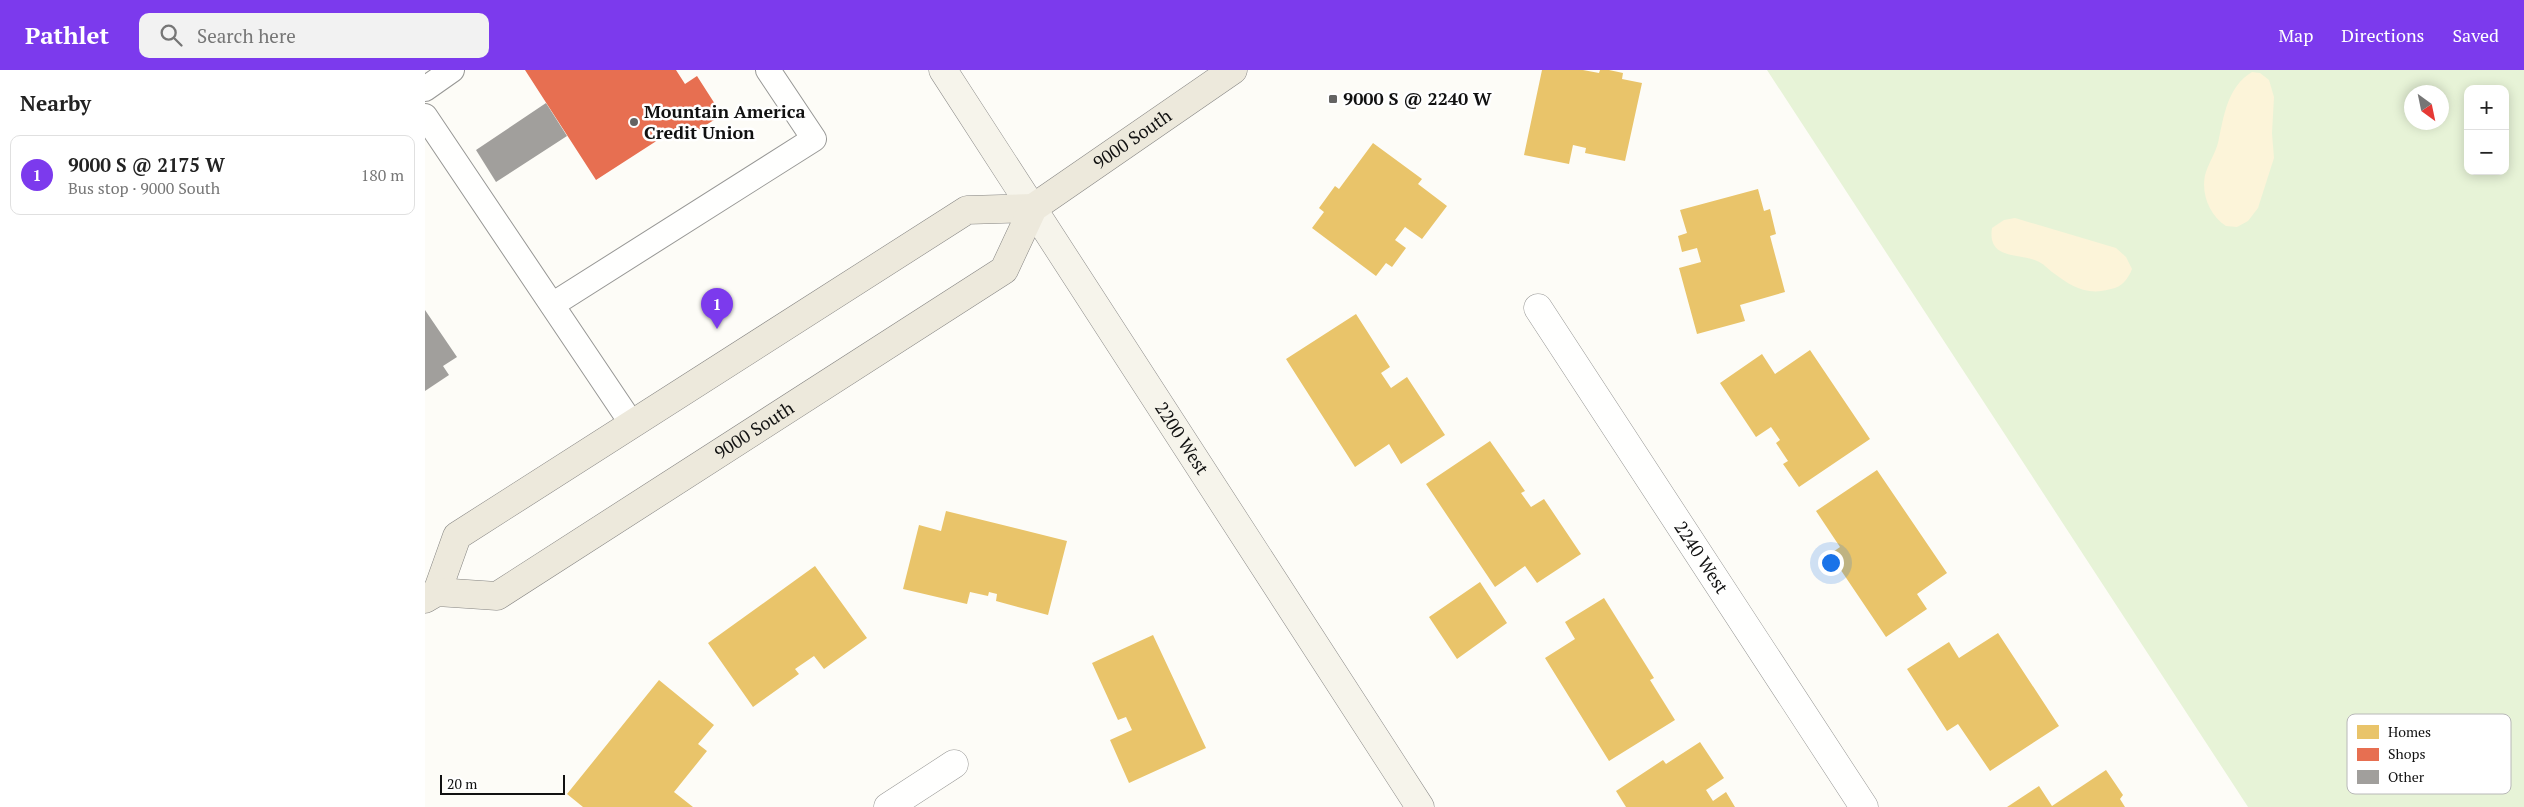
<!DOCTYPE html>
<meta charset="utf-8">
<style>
:root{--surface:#fff;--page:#f2f2f2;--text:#222;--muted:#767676;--line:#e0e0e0;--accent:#7c3aed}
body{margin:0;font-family:"PT Serif",serif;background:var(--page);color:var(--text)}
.controls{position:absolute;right:15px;top:15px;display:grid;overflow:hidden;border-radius:10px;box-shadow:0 2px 12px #0003}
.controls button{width:45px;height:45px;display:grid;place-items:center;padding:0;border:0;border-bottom:1px solid var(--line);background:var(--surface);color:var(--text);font:25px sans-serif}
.compass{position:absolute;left:1979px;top:15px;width:45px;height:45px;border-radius:50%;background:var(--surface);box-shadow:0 2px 12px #0003;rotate:147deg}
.scale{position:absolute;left:15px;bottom:12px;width:125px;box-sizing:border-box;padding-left:5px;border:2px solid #111;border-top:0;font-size:14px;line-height:18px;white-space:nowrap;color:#111;-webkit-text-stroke:4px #fff;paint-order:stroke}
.you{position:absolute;left:1405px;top:492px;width:18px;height:18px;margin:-12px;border:4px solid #fff;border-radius:50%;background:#1a73e8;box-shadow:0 0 0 8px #1a73e833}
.badge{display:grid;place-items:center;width:32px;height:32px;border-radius:50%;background:var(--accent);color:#fff;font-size:16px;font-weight:700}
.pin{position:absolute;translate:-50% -41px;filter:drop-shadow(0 1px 2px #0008)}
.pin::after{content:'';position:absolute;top:26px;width:18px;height:15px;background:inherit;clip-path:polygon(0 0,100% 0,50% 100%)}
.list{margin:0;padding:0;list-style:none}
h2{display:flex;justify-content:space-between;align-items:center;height:65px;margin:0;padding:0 20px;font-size:21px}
h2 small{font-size:16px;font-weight:400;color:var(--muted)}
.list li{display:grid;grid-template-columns:32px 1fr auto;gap:15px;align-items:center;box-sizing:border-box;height:80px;margin:0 10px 10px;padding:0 10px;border:1px solid var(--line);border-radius:10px}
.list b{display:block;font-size:19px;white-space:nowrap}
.list p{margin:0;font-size:16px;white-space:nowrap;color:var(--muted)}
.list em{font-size:16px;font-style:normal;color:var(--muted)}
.icon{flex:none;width:28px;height:28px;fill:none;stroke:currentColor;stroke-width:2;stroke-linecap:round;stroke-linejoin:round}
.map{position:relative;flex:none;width:2099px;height:737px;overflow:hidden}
header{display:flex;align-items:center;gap:30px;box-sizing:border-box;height:70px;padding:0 25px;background:var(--accent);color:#fff}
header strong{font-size:24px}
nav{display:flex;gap:28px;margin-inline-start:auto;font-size:18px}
.search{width:350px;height:45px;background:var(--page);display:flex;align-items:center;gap:12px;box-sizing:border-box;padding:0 18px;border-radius:10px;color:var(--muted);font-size:19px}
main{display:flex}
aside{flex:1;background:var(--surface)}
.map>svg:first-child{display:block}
.green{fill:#e7f3d7;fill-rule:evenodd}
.sand{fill:#fcf4d9}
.homes{fill:#e9c46a}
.shops{fill:#e76f51}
.building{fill:#a19f9c}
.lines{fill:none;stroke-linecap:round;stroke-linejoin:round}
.lane-casing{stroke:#979795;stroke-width:26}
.street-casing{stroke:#979795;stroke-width:29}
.secondary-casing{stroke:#8e8d8b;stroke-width:29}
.primary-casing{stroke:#858482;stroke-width:29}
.lane{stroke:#fffffe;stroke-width:24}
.street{stroke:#fffffe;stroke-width:28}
.secondary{stroke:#f6f4eb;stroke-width:28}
.primary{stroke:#ede9dc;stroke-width:28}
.poi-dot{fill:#646362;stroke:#fff;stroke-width:2}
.labels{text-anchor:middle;stroke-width:5;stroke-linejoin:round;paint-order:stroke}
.poi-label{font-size:18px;font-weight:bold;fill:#111;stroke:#fff;text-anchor:start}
.street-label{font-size:18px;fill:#111;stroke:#fff}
.key{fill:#fff;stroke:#b8b8b8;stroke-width:1}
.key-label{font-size:14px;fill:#111}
</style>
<header>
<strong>Pathlet</strong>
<div class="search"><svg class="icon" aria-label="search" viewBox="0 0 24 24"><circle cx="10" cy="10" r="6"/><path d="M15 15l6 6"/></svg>Search here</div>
<nav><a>Map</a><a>Directions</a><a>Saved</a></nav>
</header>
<main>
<aside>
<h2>Nearby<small></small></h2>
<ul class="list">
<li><span class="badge">1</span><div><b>9000 S @ 2175 W</b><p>Bus stop · 9000 South</p></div><em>180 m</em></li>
</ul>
</aside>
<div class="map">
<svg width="2099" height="737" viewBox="0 0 2099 737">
<rect width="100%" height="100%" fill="#fdfcf7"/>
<!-- green -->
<path class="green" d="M1342,0H2099V737H1823ZM2043,19H2080V101H2043ZM1986,22H2016V52H1986Z"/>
<!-- sand -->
<path class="sand" d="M1827,2L1835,3L1844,10L1849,27L1847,63L1849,88L1833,138L1823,151L1812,157L1801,156C1785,146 1776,125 1780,105C1783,94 1790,84 1793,73C1799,46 1802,17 1827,2Z
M1590,148L1691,178L1701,187L1707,199C1703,209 1697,217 1686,219C1662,226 1647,217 1627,202C1623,199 1618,193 1612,191C1594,183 1562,190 1567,158L1579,150Z"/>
<!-- homes -->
<path class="homes" d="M1117,0H1158L1174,3L1175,0H1184L1198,3L1197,9L1217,13L1200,91L1160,83L1161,78L1148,75L1144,94L1099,85Z
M948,73L997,109L993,114L1022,136L997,169L980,157L970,170L981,178L967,197L961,193L951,206L887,158L899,142L894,138L910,116L914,119Z
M1333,119L1339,141L1345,139L1351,164L1345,166L1360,222L1315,235L1320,251L1272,264L1254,198L1276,192L1272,178L1257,182L1253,166L1262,163L1255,140Z
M931,244L965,297L956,303L966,318L982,307L1020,365L976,394L964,374L930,397L861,289Z
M1385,280L1445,369L1374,417L1358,394L1363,391L1351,373L1355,370L1346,357L1331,367L1295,313L1337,284L1350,304Z
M1065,371L1100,421L1096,423L1106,437L1119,429L1156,484L1112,513L1100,496L1070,517L1001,414Z
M1452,400L1522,503L1492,524L1502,539L1461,567L1405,484L1415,477L1391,441Z
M521,441L642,471L623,545L571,531L572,524L564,522L563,526L545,522L542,534L478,519L494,455L516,461Z
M390,496L442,568L399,599L389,586L370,599L374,604L328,637L283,573Z
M1055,512L1082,553L1032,589L1004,547Z
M1179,528L1229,608L1225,610L1250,650L1184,691L1120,588L1150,569L1140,552Z
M1573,563L1634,656L1565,701L1533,654L1522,661L1482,599L1524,572L1534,588Z
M728,565L781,678L704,713L685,670L707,660L701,647L693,650L667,593Z
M234,610L289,655L273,674L282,681L249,722L268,737H158L142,724Z
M1275,672L1299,708L1281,720L1288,731L1301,722L1310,737H1201L1191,721L1238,690L1241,694Z
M1681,700L1698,725L1695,729L1700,737H1582L1614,716L1627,736Z"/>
<!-- shops -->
<path class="shops" d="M100,0H251L260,14L272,6L297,45L257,70L250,59L171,110Z"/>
<!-- building -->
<path class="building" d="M121,33L142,66L71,112L51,80Z
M0,240L32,287L18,296L24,305L0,321Z"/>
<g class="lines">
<!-- lane casing -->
<g class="lane-casing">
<path id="lane" d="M0,19L27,0
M0,46L207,354
M127,235L389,69L343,0"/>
</g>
<!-- street casing -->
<g class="street-casing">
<g id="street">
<path id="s1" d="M1113,238L1439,737"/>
<path d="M463,737L529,694"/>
</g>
</g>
<!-- secondary casing -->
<g class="secondary-casing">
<g id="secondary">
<path id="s2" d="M518,0L995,737"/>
</g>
</g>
<!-- primary casing -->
<g class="primary-casing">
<g id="primary">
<path d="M12,522L32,466L542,140L608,138"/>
<path id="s3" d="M0,529L12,522L72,526L579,200L608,138L808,0"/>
</g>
</g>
<!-- lane -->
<use href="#lane" class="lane"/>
<!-- street -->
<use href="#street" class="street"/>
<!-- secondary -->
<use href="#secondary" class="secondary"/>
<!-- primary -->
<use href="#primary" class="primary"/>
</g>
<!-- markers -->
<g class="poi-dot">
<rect x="903" y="24" width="10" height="10" rx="2.5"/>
<circle cx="209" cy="52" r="5"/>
</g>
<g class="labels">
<!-- poi labels -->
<g class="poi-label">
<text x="918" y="35">9000 S @ 2240 W</text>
<text x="219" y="48">Mountain America<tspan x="219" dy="21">Credit Union</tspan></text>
</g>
<!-- street labels -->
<g class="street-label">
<text dy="6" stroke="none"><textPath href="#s3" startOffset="866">9000 South</textPath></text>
<text dy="6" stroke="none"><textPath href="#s3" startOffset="380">9000 South</textPath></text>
<text dy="6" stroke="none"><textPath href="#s2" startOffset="439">2200 West</textPath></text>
<text dy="6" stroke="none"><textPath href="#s1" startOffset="298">2240 West</textPath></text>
</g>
</g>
<!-- legend -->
<rect x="1922" y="644" width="164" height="80" rx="8" class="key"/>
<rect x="1932" y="655" width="22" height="14" fill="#e9c46a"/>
<rect x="1932" y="678" width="22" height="13" fill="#e76f51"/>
<rect x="1932" y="700" width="22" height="14" fill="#a19f9c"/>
<g class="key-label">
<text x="1963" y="667">Homes</text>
<text x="1963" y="689">Shops</text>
<text x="1963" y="712">Other</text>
</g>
</svg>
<div class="controls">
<button>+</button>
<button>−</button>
</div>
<svg class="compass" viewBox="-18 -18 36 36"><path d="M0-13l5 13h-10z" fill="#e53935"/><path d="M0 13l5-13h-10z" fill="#767676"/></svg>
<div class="scale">20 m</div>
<div class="you"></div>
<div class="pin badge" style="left:292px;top:259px">1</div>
</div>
</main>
